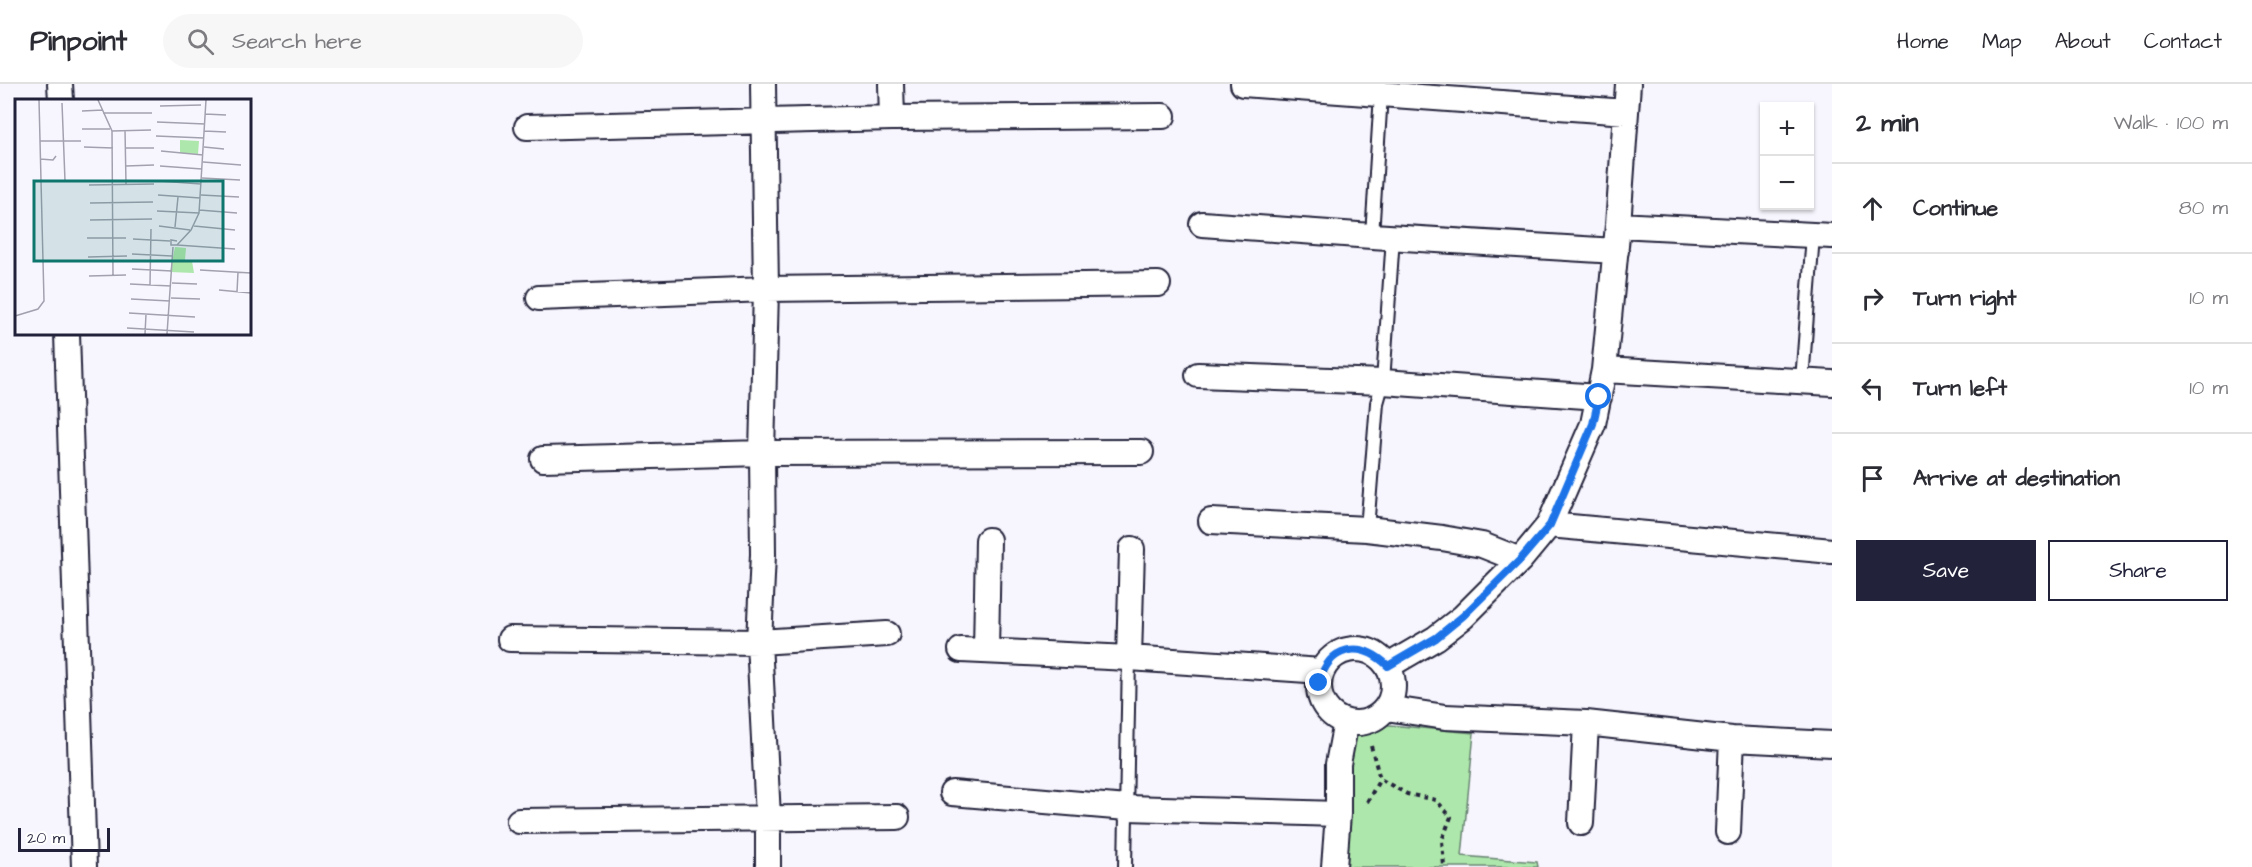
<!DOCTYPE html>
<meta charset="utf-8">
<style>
:root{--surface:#fff;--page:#f7f7f7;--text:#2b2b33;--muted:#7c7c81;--line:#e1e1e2;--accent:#22223b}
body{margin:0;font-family:"Architects Daughter",sans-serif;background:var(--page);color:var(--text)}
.controls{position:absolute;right:18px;top:18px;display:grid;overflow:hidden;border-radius:0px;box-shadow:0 2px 4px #0004}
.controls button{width:54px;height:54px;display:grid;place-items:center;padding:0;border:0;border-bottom:2px solid var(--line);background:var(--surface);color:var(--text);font:30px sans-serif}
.scale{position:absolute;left:18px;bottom:15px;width:92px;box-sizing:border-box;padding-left:6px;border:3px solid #22223b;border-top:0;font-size:16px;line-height:21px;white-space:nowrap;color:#22223b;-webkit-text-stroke:4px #fff;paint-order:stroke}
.stop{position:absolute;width:18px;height:18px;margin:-14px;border:4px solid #1a73e8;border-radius:50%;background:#fff}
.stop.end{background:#1a73e8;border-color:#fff;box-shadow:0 2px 6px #0008}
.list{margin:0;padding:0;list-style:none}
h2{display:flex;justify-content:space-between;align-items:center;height:78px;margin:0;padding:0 24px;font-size:26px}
h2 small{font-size:20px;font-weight:400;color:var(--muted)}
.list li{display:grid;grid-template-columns:39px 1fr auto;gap:18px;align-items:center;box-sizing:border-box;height:90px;padding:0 24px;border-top:2px solid var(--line)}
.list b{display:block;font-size:22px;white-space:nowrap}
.list em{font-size:20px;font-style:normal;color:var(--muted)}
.actions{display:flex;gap:12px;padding:18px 24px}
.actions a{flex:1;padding:14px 0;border:2px solid var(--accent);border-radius:0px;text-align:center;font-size:21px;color:var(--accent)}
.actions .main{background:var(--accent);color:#fff}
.icon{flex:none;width:33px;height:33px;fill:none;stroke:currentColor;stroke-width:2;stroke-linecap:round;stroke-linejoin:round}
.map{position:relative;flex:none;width:1832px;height:783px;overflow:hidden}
header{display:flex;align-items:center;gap:36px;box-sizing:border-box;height:84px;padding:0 30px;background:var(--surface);border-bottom:2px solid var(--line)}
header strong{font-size:28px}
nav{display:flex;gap:33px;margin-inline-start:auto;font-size:21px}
.search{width:420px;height:54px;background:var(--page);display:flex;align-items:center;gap:15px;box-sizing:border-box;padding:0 21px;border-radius:33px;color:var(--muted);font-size:22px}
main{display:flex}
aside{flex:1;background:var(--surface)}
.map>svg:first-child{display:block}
.green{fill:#aee7ab;stroke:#688473;stroke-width:1.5}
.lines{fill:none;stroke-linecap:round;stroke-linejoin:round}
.service-casing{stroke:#22223b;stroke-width:16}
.minor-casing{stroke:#22223b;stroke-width:28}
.path{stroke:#22223b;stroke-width:4;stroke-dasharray:4.5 4.5;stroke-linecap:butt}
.service{stroke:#fff;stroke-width:12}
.minor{stroke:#fff;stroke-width:24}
.route{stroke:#1a73e8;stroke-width:8}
.inset-road{fill:none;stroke:#a2a1af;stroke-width:1.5}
.view{fill:#0f766e;fill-opacity:0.15;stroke:#0f766e;stroke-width:3}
.inset-edge{fill:none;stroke:#22223b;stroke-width:3}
</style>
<header>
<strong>Pinpoint</strong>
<div class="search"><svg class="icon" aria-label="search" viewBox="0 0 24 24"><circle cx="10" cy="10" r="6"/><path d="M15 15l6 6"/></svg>Search here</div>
<nav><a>Home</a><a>Map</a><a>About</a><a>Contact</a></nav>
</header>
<main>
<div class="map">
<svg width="1832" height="783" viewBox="0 0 1832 783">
<rect width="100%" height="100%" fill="#f7f5fd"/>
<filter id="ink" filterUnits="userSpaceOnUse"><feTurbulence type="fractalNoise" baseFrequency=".0167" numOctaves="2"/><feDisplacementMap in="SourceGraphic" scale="12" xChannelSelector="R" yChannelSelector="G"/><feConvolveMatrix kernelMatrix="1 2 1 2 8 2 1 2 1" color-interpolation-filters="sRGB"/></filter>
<g filter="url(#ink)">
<!-- green -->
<path class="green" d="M1368,639L1474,649L1462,772L1537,778L1538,783H1328L1333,672Z"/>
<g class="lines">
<!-- service casing -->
<g class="service-casing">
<path id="service" d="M1372,152L1381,10
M1802,297L1813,151
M1367,445L1377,319L1383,298L1393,153
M1125,783L1129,574"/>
</g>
<!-- minor casing -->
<g class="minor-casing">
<path id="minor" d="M60,0L61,16
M763,0L766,205L762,369L763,470L759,558L768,733V783
M891,0L892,34
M1243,0L1626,28
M527,43L892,34L1163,32
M1202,140L1372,152L1616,167
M1618,141L1832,152
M539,214L766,205L1158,200
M67,249L84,783
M1604,286L1832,299
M1198,291L1383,298L1599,313
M543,375L762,369L1141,368
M1211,437L1367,445L1442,454L1482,461L1520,476
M1549,441L1832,467
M510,555L759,558L887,550
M1319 602a37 37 0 1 1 74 0a37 37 0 1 1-74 0Z
M961,566L1129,574L1322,587
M986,567L988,456
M1129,574L1132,465
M1388,582L1436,554L1463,533L1520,476L1549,441L1593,340L1604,286L1618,141L1628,0
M1386,624L1445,633L1586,639L1732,655L1832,660
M952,709L1127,724L1338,730
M519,737L897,733
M1581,739L1586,639
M1728,748L1732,655
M1334,783L1338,730V680L1346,638"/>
</g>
<!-- path -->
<path class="path" d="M1371,662L1380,695L1407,710L1436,716L1451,733L1442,756L1444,783
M1367,718L1380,695"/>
<!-- service -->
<use href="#service" class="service"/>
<!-- minor -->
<use href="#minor" class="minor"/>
</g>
</g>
<g class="lines" filter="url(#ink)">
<!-- route -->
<path class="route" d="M1319,599C1329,562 1360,555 1388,582L1436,554L1463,532L1520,476L1550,441L1593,340L1599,313"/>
</g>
<!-- overview -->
<g transform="translate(15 15)">
<rect width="236" height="236" fill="#f7f5fd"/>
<path d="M165,41L184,42L183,55L165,54ZM160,148L171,149L170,161L177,162L179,174L155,173Z" fill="#aee7ab"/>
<path class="inset-road" d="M83,1L97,32L98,177M47,4L50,82M145,7L186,6M67,12L88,11M88,14H137M190,15L211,16M142,23L190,25M67,30H95M110,31L111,85M97,32L136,31M189,32L211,33M141,37L189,39M25,42H66M69,48L98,49M189,48L209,50M110,49H139M146,52L188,56M25,60L38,61L41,57M188,63L226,66M111,67L139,66M145,67L187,70M187,79L225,81M144,82L186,85M74,86L139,85M143,96L185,99M186,96L224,98M75,104L138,103M184,111L222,114M142,112L184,114M75,121L137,120M144,127L175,131M179,127L220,131M160,128L163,98M72,139H111M118,140L155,142M162,142L156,141V146H162L176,131L184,114L191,1M162,146L220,150M117,155L157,157M73,158L112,157M117,170L157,172M185,171L236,174M74,177L111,176M157,184L182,185M115,185L156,187M135,186L136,130M204,191L236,194M222,193L223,173M156,199L185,200M116,200L155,202M114,214L180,218M0,217L23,210L29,202L24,1M112,229L179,233M130,235L131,215M152,235L158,148"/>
<path class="view" d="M19,82H208V162H19Z"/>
<rect width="236" height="236" class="inset-edge"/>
</g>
</svg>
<div class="controls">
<button>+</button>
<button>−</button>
</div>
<div class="scale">20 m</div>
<div class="stop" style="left:1599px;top:313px"></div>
<div class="stop end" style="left:1319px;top:599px"></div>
</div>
<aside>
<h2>2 min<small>Walk · 100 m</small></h2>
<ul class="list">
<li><svg class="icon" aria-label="ahead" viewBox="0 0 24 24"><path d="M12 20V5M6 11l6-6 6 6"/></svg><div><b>Continue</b></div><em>80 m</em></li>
<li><svg class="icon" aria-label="right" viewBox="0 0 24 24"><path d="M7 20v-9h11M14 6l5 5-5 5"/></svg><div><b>Turn right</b></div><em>10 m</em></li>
<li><svg class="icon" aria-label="left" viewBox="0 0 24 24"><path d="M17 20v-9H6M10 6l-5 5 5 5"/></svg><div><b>Turn left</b></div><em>10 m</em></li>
<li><svg class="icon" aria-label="arrive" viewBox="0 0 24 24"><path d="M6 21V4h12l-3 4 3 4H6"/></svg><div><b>Arrive at destination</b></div></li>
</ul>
<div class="actions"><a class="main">Save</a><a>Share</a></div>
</aside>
</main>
